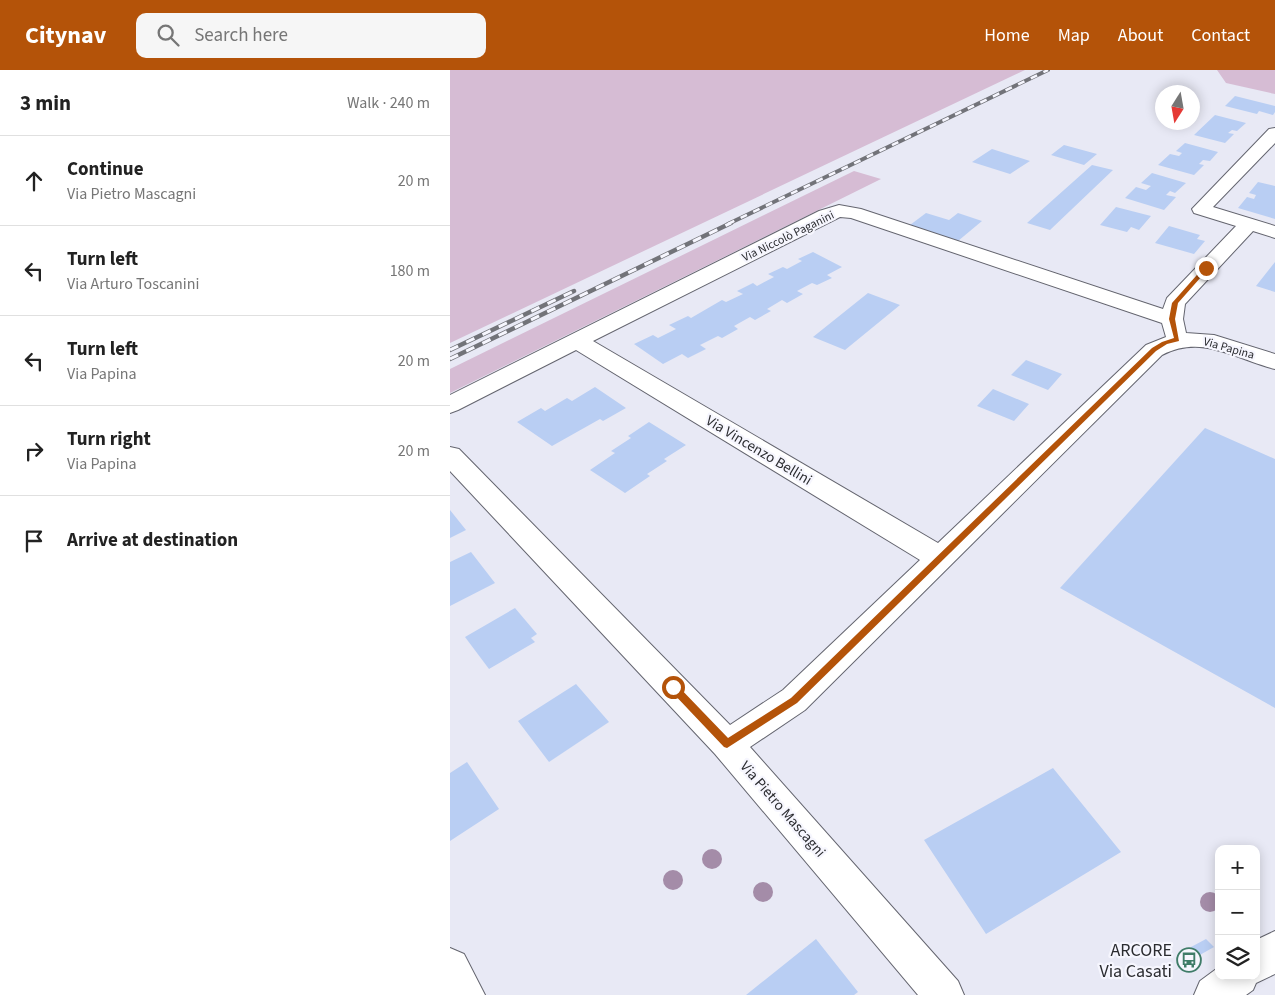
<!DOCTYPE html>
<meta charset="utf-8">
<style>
:root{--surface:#fff;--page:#f6f6f6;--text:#222;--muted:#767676;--line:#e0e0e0;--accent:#b45309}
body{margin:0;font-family:"Source Sans 3",sans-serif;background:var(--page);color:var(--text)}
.controls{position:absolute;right:15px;bottom:15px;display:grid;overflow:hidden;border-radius:10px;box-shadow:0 2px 12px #0003}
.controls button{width:45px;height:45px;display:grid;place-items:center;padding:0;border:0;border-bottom:1px solid var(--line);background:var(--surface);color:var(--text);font:25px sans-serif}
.compass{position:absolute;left:705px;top:15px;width:45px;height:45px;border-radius:50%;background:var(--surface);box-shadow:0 2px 12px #0003;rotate:191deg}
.stop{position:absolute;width:15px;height:15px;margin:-11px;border:4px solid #b45309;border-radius:50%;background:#fff}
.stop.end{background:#b45309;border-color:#fff;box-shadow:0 1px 5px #0008}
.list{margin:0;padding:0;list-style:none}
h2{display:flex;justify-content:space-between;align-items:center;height:65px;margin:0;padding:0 20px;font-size:21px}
h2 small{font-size:16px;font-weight:400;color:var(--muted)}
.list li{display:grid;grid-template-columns:32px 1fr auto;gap:15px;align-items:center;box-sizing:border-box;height:90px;padding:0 20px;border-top:1px solid var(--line)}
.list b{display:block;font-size:19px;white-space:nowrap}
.list p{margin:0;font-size:16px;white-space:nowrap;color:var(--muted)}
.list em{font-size:16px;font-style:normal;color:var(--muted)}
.icon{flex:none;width:28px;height:28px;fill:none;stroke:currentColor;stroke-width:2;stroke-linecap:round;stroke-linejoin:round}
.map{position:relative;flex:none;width:825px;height:925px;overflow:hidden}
header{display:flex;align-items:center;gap:30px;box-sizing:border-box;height:70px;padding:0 25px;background:var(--accent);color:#fff}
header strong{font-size:24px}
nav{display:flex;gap:28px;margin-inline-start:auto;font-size:18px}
.search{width:350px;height:45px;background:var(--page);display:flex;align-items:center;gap:12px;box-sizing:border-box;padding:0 18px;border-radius:10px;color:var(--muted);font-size:19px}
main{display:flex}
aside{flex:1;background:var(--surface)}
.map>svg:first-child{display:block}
.green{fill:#d6bcd4}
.building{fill:#b9cef3}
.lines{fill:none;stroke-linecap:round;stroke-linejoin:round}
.street-casing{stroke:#64656f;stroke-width:2}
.secondary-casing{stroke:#64656f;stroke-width:2}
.street{fill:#fff;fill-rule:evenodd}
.secondary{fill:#fff;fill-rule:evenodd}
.rail-far1-casing{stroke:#727379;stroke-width:4}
.rail-casing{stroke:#727379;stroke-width:4.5}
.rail-far1{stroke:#f6f6fe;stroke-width:2.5;stroke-dasharray:7;stroke-linecap:butt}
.rail{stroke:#f6f6fe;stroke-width:3;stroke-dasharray:9;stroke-linecap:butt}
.tree{fill:#a48ca8}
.route{fill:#b45309}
.labels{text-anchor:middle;stroke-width:4.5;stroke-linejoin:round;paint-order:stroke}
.far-street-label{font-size:12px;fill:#2b2c30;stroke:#f6f6fe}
.street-label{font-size:15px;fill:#2b2c30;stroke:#f6f6fe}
.near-poi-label{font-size:18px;fill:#2b2c30;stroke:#f6f6fe;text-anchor:end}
</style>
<header>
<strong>Citynav</strong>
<div class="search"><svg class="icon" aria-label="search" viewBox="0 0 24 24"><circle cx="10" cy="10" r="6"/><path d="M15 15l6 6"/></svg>Search here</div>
<nav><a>Home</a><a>Map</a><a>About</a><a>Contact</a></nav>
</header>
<main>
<aside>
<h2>3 min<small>Walk · 240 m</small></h2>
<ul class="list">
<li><svg class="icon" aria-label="ahead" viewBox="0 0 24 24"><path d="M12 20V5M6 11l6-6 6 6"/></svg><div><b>Continue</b><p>Via Pietro Mascagni</p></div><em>20 m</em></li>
<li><svg class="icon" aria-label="left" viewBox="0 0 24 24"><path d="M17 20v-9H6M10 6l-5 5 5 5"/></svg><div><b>Turn left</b><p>Via Arturo Toscanini</p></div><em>180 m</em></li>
<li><svg class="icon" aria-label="left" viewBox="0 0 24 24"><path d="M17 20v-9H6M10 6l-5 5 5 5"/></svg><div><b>Turn left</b><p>Via Papina</p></div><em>20 m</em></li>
<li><svg class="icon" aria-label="right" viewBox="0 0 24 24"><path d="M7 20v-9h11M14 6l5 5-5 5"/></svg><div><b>Turn right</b><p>Via Papina</p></div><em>20 m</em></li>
<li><svg class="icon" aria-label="arrive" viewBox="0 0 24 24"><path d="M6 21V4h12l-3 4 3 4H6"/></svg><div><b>Arrive at destination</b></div></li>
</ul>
</aside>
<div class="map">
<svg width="825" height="925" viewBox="0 0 825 925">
<rect width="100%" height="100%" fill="#e8e9f5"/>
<!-- green -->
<path class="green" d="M0,0H575L0,273Z
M767,0H825V24L776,13Z
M404,101L431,109L0,323V299Z"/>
<!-- building -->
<path class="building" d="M785,26L825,36V42L823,45L809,41L807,44L775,36Z
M765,45L796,53L787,61L782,60L778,63L784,64L775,73L744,65Z
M735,73L768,82L760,91L753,90L749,94L754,95L744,105L708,95L720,84L729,86L732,83L726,81Z
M614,75L647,84L634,95L601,85Z
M542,79L580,91L560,104L522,92Z
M642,95L663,100L600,160L577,153Z
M702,103L736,113L725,123L720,121L716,125L726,127L714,140L675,128L686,117L696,120L701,116L691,113Z
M808,112L825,116V149L788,138L797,127L804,129L806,125L799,123Z
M666,137L701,146L689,160L681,157L677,162L650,155Z
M476,143L499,150L508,143L532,151L508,171L460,155Z
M719,156L750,165L747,169L755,171L744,184L705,173Z
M363,182L392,197L377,205L382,208L367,215L362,213L347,221L353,224L337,233L332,230L317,239L321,241L305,250L300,247L284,256L288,259L272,268L268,266L250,275L256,279L238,288L232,284L213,294L184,274L203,265L208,268L226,259L219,255L238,246L241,248L272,230L276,232L293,224L287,221L303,213L307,216L324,207L318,204L333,197L337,199L352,191L348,189Z
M825,192V222L806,216Z
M418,223L450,235L395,280L363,267Z
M576,290L612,304L598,320L561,305Z
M145,317L176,338L153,351L150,349L102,376L67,352L91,338L95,341L117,328L122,331Z
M543,319L579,334L564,351L527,336Z
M199,352L236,375L214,389L217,391L197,404L200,406L175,423L140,400L165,383L161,381L181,368L178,366Z
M755,358L825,389V638L610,518Z
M0,440L16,460L0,468Z
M21,482L45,513L0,536V492Z
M65,538L87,564L81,568L85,572L39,599L15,567Z
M126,614L159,652L99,692L68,651Z
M17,692L49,739L0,771V703Z
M603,698L671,782L536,864L474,770Z
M366,869L408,922L404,925H296Z
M756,869L764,877L748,886L741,877Z"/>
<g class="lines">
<!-- street casing -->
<g class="street-casing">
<path id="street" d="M825,58V73L763,137L825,156V168L803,161L735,234L733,249L736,263L764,265L825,284V299C785,289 753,264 712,285L355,640L300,677L508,911L514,925H468L265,684L0,401V377L9,379L280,655L333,620L470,490L126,280L8,340L0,343V325L369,141L389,135L411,139L713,239L717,228L786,156L744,143L742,139L819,59ZM390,147L401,148L712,253L716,267L696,275L488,473L143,271Z
M0,878L14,884L35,925H0Z"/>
</g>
<!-- secondary casing -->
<g class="secondary-casing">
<path id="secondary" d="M825,861V904L806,913L803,920L796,925H744L750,911L769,897V906H806V870Z"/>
</g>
<!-- street -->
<use href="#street" class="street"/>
<!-- secondary -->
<use href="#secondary" class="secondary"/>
<!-- rail-far1 casing -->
<g class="rail-far1-casing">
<path id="rail-far1" d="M278,154L598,0"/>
</g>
<!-- rail casing -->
<g class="rail-casing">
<path id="rail" d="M0,280L124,221
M0,289L281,153"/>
</g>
<!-- rail-far1 -->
<use href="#rail-far1" class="rail-far1"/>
<!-- rail -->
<use href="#rail" class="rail"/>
</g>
<!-- trees -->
<g class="tree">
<circle cx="262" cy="789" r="10"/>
<circle cx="223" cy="810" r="10"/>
<circle cx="313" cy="822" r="10"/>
<circle cx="760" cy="832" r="10"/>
</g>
<!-- route -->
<path class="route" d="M754,197L759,198L728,233L725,249L729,271L717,274L706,281L347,633L277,678L274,677L220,620V614H226L278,668L341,628L702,278L712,272L724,268L719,249L722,233Z"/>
<!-- icons -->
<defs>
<g id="bus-ring" transform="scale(1.25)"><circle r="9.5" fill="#f6f6fe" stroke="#3f7c68" stroke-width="1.5"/><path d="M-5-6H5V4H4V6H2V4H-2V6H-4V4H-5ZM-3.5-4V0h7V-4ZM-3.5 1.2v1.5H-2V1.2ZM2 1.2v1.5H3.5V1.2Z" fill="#3f7c68"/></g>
</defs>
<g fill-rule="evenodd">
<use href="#bus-ring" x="739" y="890"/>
</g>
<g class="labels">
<!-- far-street labels -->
<g class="far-street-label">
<text transform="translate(338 166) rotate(-26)" y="4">Via Niccolò Paganini</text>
<text transform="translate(779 278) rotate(16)" y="4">Via Papina</text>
</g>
<!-- street labels -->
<g class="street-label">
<text transform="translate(309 380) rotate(31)" y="5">Via Vincenzo Bellini</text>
<text transform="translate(333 739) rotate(49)" y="5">Via Pietro Mascagni</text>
</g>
<!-- near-poi labels -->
<g class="near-poi-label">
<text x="722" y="886">ARCORE<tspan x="722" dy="21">Via Casati</tspan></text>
</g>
</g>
</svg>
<div class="controls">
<button>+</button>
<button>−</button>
<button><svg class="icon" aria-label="layers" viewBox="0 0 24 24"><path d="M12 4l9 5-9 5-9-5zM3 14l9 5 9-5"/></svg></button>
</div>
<svg class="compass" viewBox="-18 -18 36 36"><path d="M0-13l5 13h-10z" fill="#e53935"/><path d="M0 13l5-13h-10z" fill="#767676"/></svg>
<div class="stop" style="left:223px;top:617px"></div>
<div class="stop end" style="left:756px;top:198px"></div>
</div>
</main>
